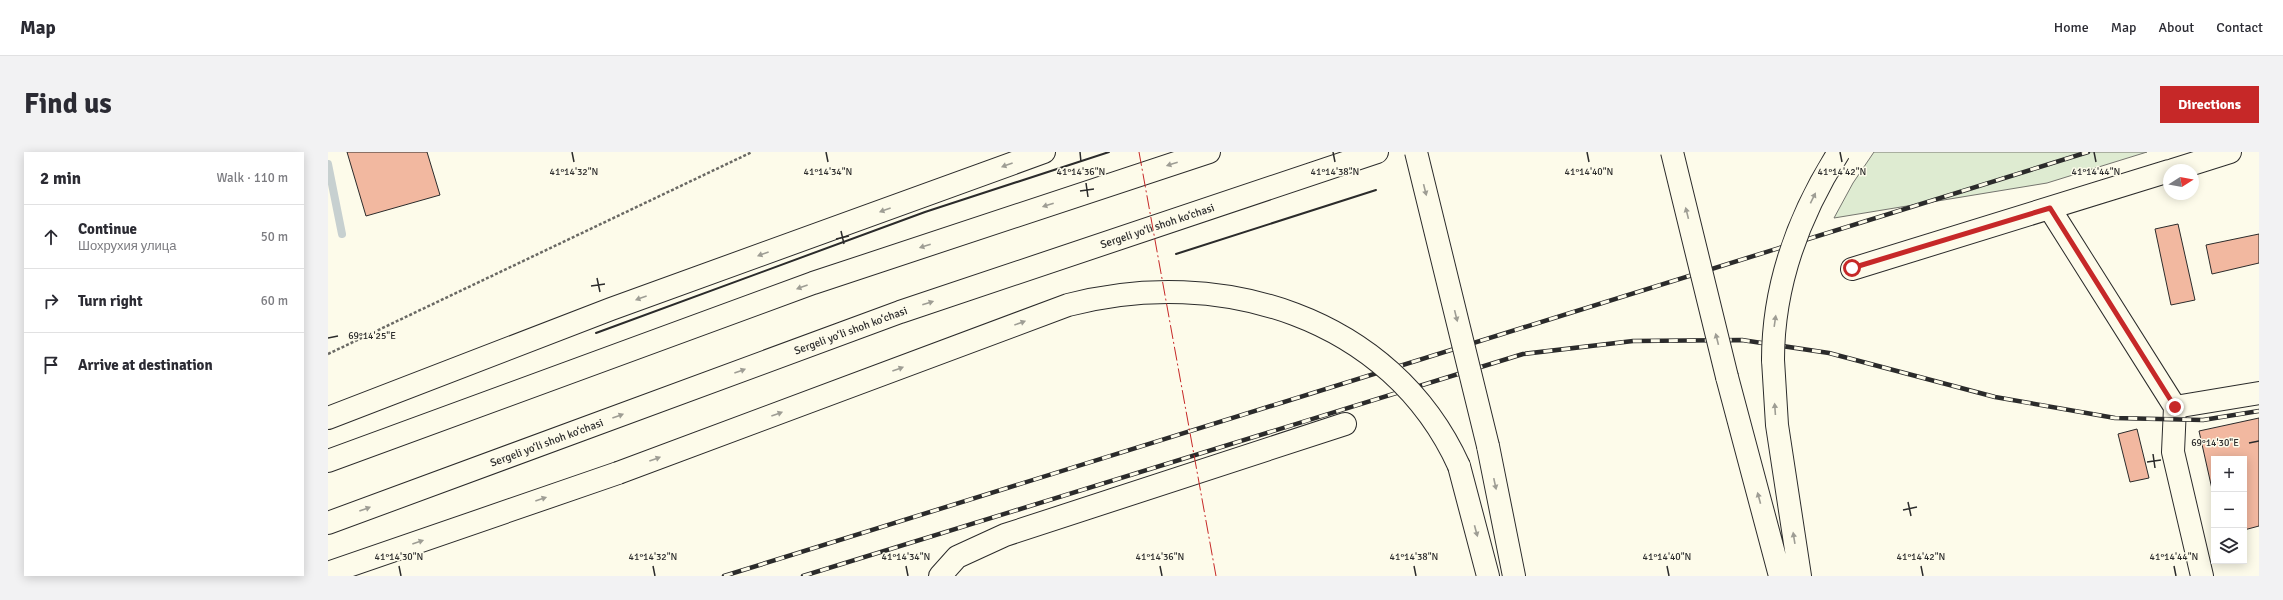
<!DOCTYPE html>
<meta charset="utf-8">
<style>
:root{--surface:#fff;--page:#f2f2f3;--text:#2b2b33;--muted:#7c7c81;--line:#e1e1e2;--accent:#c62828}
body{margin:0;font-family:Signika,sans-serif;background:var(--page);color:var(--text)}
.controls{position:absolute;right:12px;bottom:12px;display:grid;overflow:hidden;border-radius:0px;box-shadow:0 2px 10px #0003}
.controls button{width:36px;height:36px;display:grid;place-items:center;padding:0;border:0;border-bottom:1px solid var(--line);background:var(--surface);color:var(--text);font:20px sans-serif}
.compass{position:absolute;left:1835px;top:12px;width:36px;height:36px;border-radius:50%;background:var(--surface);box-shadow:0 2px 10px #0003;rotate:79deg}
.stop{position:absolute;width:12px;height:12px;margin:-9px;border:3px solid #c62828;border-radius:50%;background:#fff}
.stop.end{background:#c62828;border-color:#fff;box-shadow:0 1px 4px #0008}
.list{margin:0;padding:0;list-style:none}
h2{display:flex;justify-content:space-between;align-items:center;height:52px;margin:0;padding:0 16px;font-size:17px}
h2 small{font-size:13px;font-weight:400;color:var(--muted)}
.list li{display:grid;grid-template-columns:26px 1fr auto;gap:12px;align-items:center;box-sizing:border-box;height:64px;padding:0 16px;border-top:1px solid var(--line)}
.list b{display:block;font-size:15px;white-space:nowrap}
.list p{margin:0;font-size:13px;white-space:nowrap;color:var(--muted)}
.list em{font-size:13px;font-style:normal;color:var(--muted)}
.icon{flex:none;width:22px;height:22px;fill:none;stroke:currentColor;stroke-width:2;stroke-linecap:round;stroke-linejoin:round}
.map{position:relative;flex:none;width:1931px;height:424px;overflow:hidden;border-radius:0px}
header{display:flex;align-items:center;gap:24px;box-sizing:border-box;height:56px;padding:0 20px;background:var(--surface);border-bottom:1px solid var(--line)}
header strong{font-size:19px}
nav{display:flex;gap:22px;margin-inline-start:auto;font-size:14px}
.intro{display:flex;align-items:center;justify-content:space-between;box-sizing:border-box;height:96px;padding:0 24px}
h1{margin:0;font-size:28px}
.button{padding:10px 18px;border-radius:0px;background:var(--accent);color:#fff;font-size:14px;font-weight:700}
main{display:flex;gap:24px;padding:0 24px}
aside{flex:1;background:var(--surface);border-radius:0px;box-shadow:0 2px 10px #0003}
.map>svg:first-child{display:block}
.green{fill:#deebd1;stroke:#74746e}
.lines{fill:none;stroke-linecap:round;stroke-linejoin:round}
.stream{stroke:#c7d0d0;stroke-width:8}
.building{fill:#f2b8a0;stroke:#2b2b2b}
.minor-casing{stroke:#2b2b2b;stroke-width:24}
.major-casing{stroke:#2b2b2b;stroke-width:24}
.highway-casing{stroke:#2b2b2b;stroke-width:24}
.path{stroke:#6a6964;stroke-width:2.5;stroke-dasharray:3 2;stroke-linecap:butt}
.minor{stroke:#fdfbea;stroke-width:22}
.major{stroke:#fdfbea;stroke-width:22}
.highway{stroke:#fdfbea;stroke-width:22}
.rail-casing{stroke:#2b2b2b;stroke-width:4.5}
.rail{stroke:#fdfbea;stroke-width:3;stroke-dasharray:9;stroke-linecap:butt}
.highway-bridge-casing{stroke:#2b2b2b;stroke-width:24;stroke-linecap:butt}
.highway-bridge{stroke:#fdfbea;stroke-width:22}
.wall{stroke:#2b2b2b;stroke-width:2}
.power{stroke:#c62828;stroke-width:1;stroke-dasharray:14 3 2 3;stroke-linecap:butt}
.oneway{fill:#9e9d94}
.route{stroke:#c62828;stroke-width:5}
.ticks{fill:none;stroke:#2b2b2b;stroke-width:1.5}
.labels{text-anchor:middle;stroke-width:3;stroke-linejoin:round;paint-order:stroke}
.street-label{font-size:11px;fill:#2b2b2b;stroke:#fdfbea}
.ticks-label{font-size:10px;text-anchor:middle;fill:#2b2b2b;stroke:#fdfbea;stroke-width:3;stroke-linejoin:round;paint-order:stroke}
</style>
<header>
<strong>Map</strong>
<nav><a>Home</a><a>Map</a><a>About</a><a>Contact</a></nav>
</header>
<div class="intro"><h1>Find us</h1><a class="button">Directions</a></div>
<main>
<aside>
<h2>2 min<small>Walk · 110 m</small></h2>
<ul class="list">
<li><svg class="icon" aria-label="ahead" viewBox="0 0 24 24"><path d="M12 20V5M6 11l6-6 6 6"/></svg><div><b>Continue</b><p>Шохрухия улица</p></div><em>50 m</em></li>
<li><svg class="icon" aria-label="right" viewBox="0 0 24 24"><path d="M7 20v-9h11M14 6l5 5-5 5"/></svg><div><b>Turn right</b></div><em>60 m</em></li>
<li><svg class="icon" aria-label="arrive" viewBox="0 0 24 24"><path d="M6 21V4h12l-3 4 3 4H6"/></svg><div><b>Arrive at destination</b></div></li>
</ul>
</aside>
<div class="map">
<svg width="1931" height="424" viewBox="0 0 1931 424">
<rect width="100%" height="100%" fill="#fdfbea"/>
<!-- green -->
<path class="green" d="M1546,0H1819L1719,31L1506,66L1525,31Z"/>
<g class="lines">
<!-- stream -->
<path class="stream" d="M0,12L14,82"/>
</g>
<!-- building -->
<path class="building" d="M19,0H99L112,43L38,64Z
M1850,72L1867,148L1843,153L1827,77Z
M1931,82V111L1884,122L1878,93Z
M1931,266V374L1916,378V307H1886V346L1871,279Z
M1809,277L1821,326L1802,330L1790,282Z"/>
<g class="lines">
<!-- minor casing -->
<g class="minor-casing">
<path id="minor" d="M1845,18L1902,0
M1722,57L1847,255L1845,300L1874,424
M1524,117L1841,19
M1847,255L1931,241
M612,424L629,405L677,383L1017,272"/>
</g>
<!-- major casing -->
<g class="major-casing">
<g id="major">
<path d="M0,309L485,131L881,0"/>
<path id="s1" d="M0,371L572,160L1049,0"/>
</g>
</g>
<!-- highway casing -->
<g class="highway-casing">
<path id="highway" d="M1445,208L1449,273L1472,424
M1399,225L1452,424
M0,266L283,157L716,0
M1160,294L1186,424
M1131,314L1160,424
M0,421L290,321"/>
</g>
<!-- path -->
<path class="path" d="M0,202L424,0"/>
<!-- minor -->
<use href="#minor" class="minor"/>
<!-- major -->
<use href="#major" class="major"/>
<!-- highway -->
<use href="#highway" class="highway"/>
<!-- rail casing -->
<g class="rail-casing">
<path id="rail" d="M396,424L1760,0
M475,424L1195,202L1305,189L1414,188L1501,201L1667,245L1787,266L1875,268L1931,259"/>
</g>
<!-- rail -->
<use href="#rail" class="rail"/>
<!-- highway-bridge casing -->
<g class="highway-bridge-casing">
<path id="highway-bridge" d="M1088,0L1160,294
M1344,0L1399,225
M1445,208C1445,133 1471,63 1511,0
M290,321L740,153C891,113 1063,164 1131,314"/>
</g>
<!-- highway-bridge -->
<use href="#highway-bridge" class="highway-bridge"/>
<!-- wall -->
<path class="wall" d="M848,102L1048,38
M268,181L597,60L781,0"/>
<!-- power -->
<path class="power" d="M811,0L888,424"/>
</g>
<!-- one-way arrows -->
<defs><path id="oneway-solid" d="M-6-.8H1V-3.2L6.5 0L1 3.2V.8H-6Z"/></defs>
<g class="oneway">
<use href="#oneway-solid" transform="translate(844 12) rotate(162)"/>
<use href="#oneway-solid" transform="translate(679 13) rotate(160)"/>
<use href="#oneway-solid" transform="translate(1097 38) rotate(76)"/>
<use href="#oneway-solid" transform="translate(1485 46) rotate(-64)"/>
<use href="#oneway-solid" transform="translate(720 53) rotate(162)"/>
<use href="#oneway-solid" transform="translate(557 58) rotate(160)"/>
<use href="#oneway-solid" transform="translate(1359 61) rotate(-104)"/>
<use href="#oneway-solid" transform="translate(597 94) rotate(162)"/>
<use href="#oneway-solid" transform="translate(435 102) rotate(160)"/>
<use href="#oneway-solid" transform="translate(474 135) rotate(160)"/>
<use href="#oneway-solid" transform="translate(313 146) rotate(160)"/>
<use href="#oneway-solid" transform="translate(600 151) rotate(-18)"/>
<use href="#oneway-solid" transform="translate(1128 164) rotate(76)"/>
<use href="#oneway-solid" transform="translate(1447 169) rotate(-82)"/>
<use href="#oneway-solid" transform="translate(692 171) rotate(-20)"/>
<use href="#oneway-solid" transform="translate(1389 187) rotate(-104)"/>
<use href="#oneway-solid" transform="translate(570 217) rotate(-20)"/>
<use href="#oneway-solid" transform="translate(412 219) rotate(-20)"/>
<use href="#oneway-solid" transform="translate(1447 257) rotate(-94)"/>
<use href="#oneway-solid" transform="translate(449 262) rotate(-20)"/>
<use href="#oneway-solid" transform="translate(290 264) rotate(-20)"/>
<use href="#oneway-solid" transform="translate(327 307) rotate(-20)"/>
<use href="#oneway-solid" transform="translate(1167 332) rotate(78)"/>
<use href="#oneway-solid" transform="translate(1431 346) rotate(-105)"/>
<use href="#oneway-solid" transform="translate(213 347) rotate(-19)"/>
<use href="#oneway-solid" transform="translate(37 357) rotate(-20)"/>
<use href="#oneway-solid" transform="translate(1148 379) rotate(75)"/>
<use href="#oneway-solid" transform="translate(1466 386) rotate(-99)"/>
<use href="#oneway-solid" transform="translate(90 390) rotate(-19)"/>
</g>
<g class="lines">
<!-- route -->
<path class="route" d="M1524,116L1722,56L1847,255"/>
</g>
<!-- ticks -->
<path class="ticks" d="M244,0L246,10M498,0L500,10M752,0L753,10M1005,0L1007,10M1259,0L1261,10M1512,0L1514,10M1766,0L1768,10M758,31L760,45M752,39L766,37M513,79L516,92M508,87L521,84M269,126L272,140M263,134L277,132M0,186L10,184M1921,291L1931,289M1825,302L1827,316M1819,310L1833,308M1580,350L1583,364M1575,358L1589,355M71,414L73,424M325,414L327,424M578,414L580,424M832,414L834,424M1086,414L1088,424M1339,414L1341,424M1593,414L1595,424M1846,414L1848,424"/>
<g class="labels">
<!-- street labels -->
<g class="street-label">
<text dy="4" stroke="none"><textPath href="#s1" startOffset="881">Sergeli yo‘li shoh ko‘chasi</textPath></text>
<text dy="4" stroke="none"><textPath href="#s1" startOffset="557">Sergeli yo‘li shoh ko‘chasi</textPath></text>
<text dy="4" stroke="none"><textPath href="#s1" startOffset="233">Sergeli yo‘li shoh ko‘chasi</textPath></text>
</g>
</g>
<g class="ticks-label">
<text x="246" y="23">41°14'32"N</text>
<text x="500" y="23">41°14'34"N</text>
<text x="753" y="23">41°14'36"N</text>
<text x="1007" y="23">41°14'38"N</text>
<text x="1261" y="23">41°14'40"N</text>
<text x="1514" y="23">41°14'42"N</text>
<text x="1768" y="23">41°14'44"N</text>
<text x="44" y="187">69°14'25"E</text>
<text x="1887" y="294">69°14'30"E</text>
<text x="71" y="408">41°14'30"N</text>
<text x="325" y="408">41°14'32"N</text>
<text x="578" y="408">41°14'34"N</text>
<text x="832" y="408">41°14'36"N</text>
<text x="1086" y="408">41°14'38"N</text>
<text x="1339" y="408">41°14'40"N</text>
<text x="1593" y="408">41°14'42"N</text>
<text x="1846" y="408">41°14'44"N</text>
</g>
</svg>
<div class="controls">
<button>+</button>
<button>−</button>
<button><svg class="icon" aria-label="layers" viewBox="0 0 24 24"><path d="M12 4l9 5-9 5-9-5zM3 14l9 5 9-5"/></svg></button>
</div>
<svg class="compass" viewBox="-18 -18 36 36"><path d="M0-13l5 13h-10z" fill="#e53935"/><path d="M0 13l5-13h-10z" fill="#7c7c81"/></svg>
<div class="stop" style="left:1524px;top:116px"></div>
<div class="stop end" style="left:1847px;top:255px"></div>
</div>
</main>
